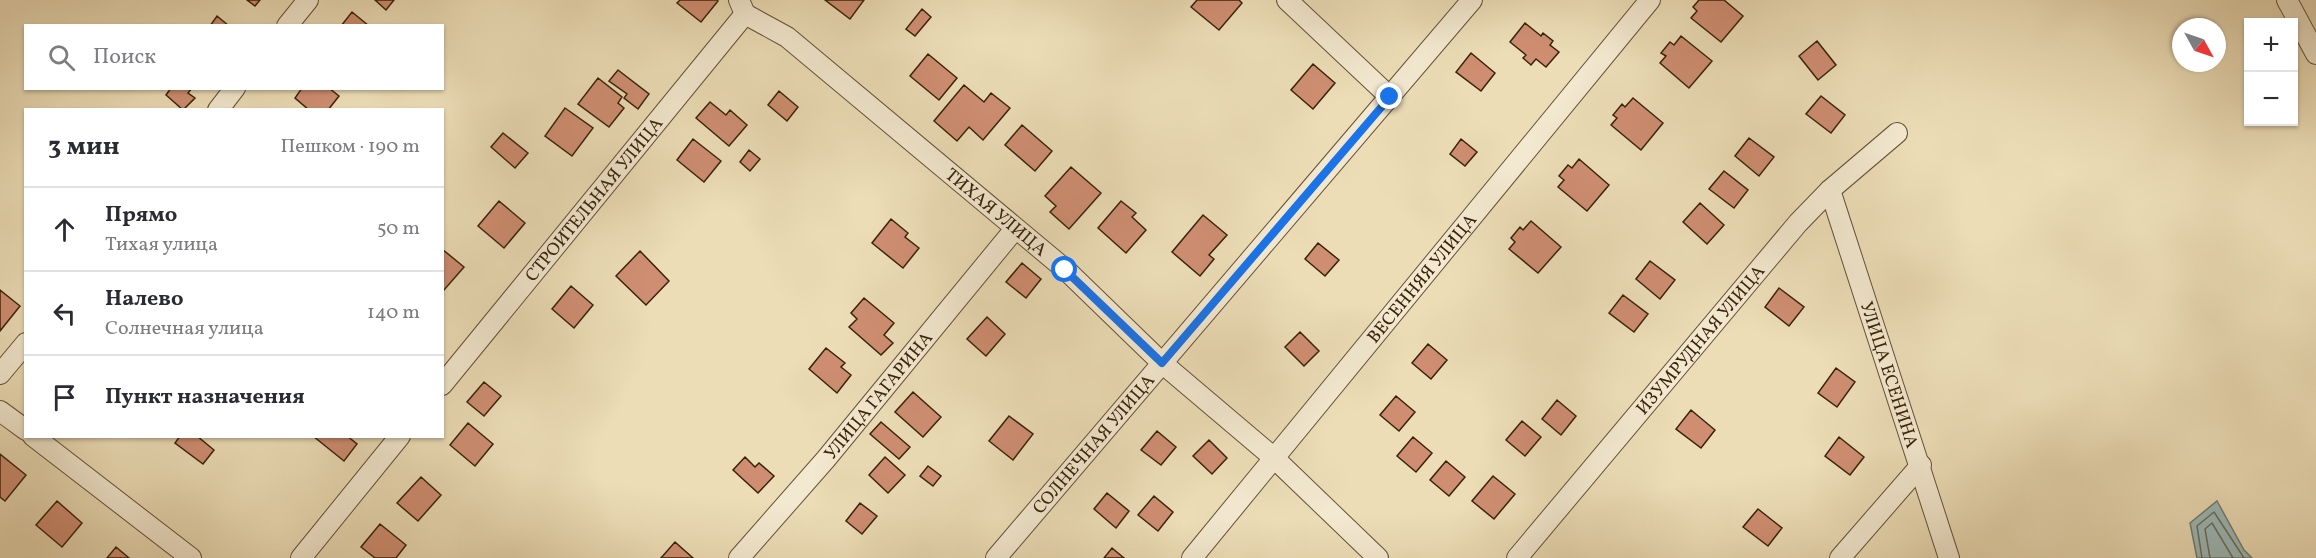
<!DOCTYPE html>
<html lang="ru">
<meta charset="utf-8">
<style>
:root{--surface:#fff;--page:#f7f7f7;--text:#2b2b33;--muted:#7c7c81;--line:#e1e1e2}
body{margin:0;font-family:Vollkorn,serif;background:var(--page);color:var(--text)}
.controls{position:absolute;right:18px;top:18px;display:grid;overflow:hidden;border-radius:0px;box-shadow:0 2px 4px #0004}
.controls button{width:54px;height:54px;display:grid;place-items:center;padding:0;border:0;border-bottom:2px solid var(--line);background:var(--surface);color:var(--text);font:30px sans-serif}
.compass{position:absolute;left:2172px;top:18px;width:54px;height:54px;border-radius:50%;background:var(--surface);box-shadow:0 2px 4px #0004;rotate:130deg}
.stop{position:absolute;width:18px;height:18px;margin:-14px;border:4px solid #1a73e8;border-radius:50%;background:#fff}
.stop.end{background:#1a73e8;border-color:#fff;box-shadow:0 2px 6px #0008}
.list{margin:0;padding:0;list-style:none}
h2{display:flex;justify-content:space-between;align-items:center;height:78px;margin:0;padding:0 24px;font-size:26px}
h2 small{font-size:20px;font-weight:400;color:var(--muted)}
.list li{display:grid;grid-template-columns:39px 1fr auto;gap:18px;align-items:center;box-sizing:border-box;height:84px;padding:0 24px;border-top:2px solid var(--line)}
.list b{display:block;font-size:22px;white-space:nowrap}
.list p{margin:0;font-size:20px;white-space:nowrap;color:var(--muted)}
.list em{font-size:20px;font-style:normal;color:var(--muted)}
.icon{flex:none;width:33px;height:33px;fill:none;stroke:currentColor;stroke-width:2;stroke-linecap:round;stroke-linejoin:round}
.map{position:relative;flex:none;width:2316px;height:558px;overflow:hidden}
.search{position:absolute;background:var(--surface);box-shadow:0 2px 4px #0004;left:24px;top:24px;width:420px;height:66px;display:flex;align-items:center;gap:15px;box-sizing:border-box;padding:0 21px;border-radius:0px;color:var(--muted);font-size:22px}
.panel{position:absolute;background:var(--surface);box-shadow:0 2px 4px #0004;left:24px;top:108px;width:420px;height:330px;border-radius:0px}
.map>svg:first-child{display:block}
.water{fill:#9cbab8;stroke:#747e72;stroke-width:1.5}
.lines{fill:none;stroke-linecap:round;stroke-linejoin:round}
.shore{stroke:#6a6e61;stroke-width:1.5}
.building{fill:#cf8e72;stroke:#38230a;stroke-width:1.5}
.minor-casing{stroke:#655235;stroke-width:22}
.minor{stroke:#f3e9d0;stroke-width:20}
.route{stroke:#1a73e8;stroke-width:8}
.labels{text-anchor:middle;stroke-width:4.5;stroke-linejoin:round;paint-order:stroke}
.street-label{font-size:18px;fill:#38230a;stroke:#f3e9d0}
</style>
<div class="map">
<svg width="2316" height="558" viewBox="0 0 2316 558">
<rect width="100%" height="100%" fill="#ecddb7"/>
<filter id="stains"><feTurbulence type="fractalNoise" baseFrequency=".00333" numOctaves="4"/><feColorMatrix values="0 0 0 0 .2 0 0 0 0 .09 0 0 0 0 .02 0 0 0 .5 -.17"/></filter>
<radialGradient id="worn" r=".72"><stop offset=".6" stop-color="#630" stop-opacity="0"/><stop offset="1" stop-color="#630" stop-opacity=".3"/></radialGradient>
<!-- water -->
<path class="water" d="M2217,501L2244,550L2252,558H2197L2190,523Z"/>
<g class="lines">
<!-- shore -->
<path class="shore" d="M2202,558L2197,526L2214,512L2244,558
M2210,558L2205,529L2212,523L2233,558"/>
</g>
<!-- building -->
<path class="building" d="M247,0H260L255,6Z
M375,0H394L386,10Z
M680,0H717L718,1L701,22L677,3Z
M825,0H864L850,19Z
M1197,0H1239L1242,3L1219,30L1191,7Z
M1699,0H1724L1743,16L1721,42L1691,18L1697,11L1693,7Z
M922,9L931,17L915,36L906,29Z
M352,12L369,26H341Z
M217,16L229,26H210Z
M1525,23L1541,36L1543,33L1553,41L1550,45L1559,52L1546,67L1536,59L1531,65L1523,58L1526,55L1510,42Z
M1681,36L1712,61L1689,88L1660,63L1666,56L1661,53L1670,42L1674,45Z
M1817,41L1836,65L1818,80L1799,56Z
M1471,53L1495,73L1481,91L1456,72Z
M928,54L957,78L939,100L910,76Z
M1313,64L1335,83L1313,109L1291,90Z
M618,70L649,94L638,109L624,98L627,94L609,81Z
M598,78L622,97L618,103L624,108L609,127L578,104Z
M964,85L984,102L991,93L1010,108L983,140L969,127L957,141L934,121Z
M171,88H192L188,93L195,98L183,110L166,95Z
M302,88H329L339,96L328,110H309L295,98Z
M779,91L798,107L787,121L768,105Z
M1821,96L1845,115L1831,133L1806,114Z
M1633,98L1663,123L1641,150L1611,125L1617,118L1613,115L1622,104L1625,107Z
M710,102L726,115L730,110L747,125L729,146L696,118Z
M565,108L593,128L572,156L545,136Z
M1022,125L1052,151L1035,171L1005,145Z
M503,133L528,153L515,168L491,147Z
M1749,138L1774,157L1759,176L1735,156Z
M693,139L721,161L704,182L677,160Z
M1461,139L1477,152L1465,166L1450,154Z
M749,150L760,159L750,171L740,162Z
M1579,159L1609,185L1587,211L1558,187L1564,180L1559,176L1568,165L1572,168Z
M1071,167L1101,193L1069,229L1050,212L1056,206L1045,196Z
M1724,171L1748,190L1734,208L1709,189Z
M499,201L525,223L504,248L478,226Z
M1121,201L1136,213L1132,217L1146,230L1126,253L1098,228Z
M1700,203L1724,225L1707,244L1683,222Z
M1203,215L1227,235L1209,255L1214,259L1200,276L1172,252Z
M891,219L908,233L905,237L919,248L903,268L872,243Z
M1531,221L1561,247L1538,273L1509,249L1515,242L1511,238L1520,227L1523,230Z
M1318,243L1339,260L1325,276L1305,259Z
M442,249L464,267L444,290L442,288Z
M640,251L669,281L646,305L616,276Z
M1650,261L1675,280L1660,299L1636,279Z
M1022,263L1041,279L1026,298L1006,282Z
M571,286L593,305L574,328L552,309Z
M1779,288L1804,307L1789,326L1765,307Z
M0,290L20,306L0,331Z
M1623,295L1648,314L1634,332L1609,313Z
M864,298L894,323L884,335L893,343L881,355L849,327L857,319L851,313Z
M987,317L1005,334L986,356L967,339Z
M1300,332L1319,351L1304,366L1285,347Z
M1428,344L1447,360L1431,379L1412,363Z
M826,348L845,363L841,367L851,375L837,393L809,369Z
M1836,368L1855,382L1837,407L1818,393Z
M484,382L501,396L484,416L467,402Z
M913,392L941,417L923,437L895,412Z
M1396,396L1415,412L1399,431L1380,415Z
M1557,400L1576,416L1561,435L1542,419Z
M1691,410L1715,430L1701,448L1676,429Z
M1009,416L1033,434L1013,460L989,441Z
M1522,421L1541,437L1525,456L1506,440Z
M881,422L910,447L899,459L870,434Z
M468,423L493,444L475,466L450,445Z
M1157,431L1176,447L1161,465L1141,450Z
M180,436H197L214,450L203,464L175,443Z
M313,436H347L357,444L344,461Z
M1413,437L1432,453L1416,472L1397,456Z
M1839,437L1864,457L1850,475L1825,456Z
M1209,440L1227,458L1212,474L1193,456Z
M0,454L26,475L5,501L0,497Z
M745,457L755,467L759,463L774,476L758,493L733,470Z
M885,457L905,475L888,493L869,475Z
M1446,461L1465,477L1449,496L1430,480Z
M928,466L941,476L933,486L920,476Z
M1493,476L1515,494L1494,519L1472,501Z
M421,477L441,495L418,521L397,503Z
M1107,493L1129,511L1116,528L1094,509Z
M1154,496L1173,512L1158,531L1138,515Z
M57,501L82,523L62,547L36,525Z
M860,503L877,516L862,534L846,521Z
M1758,509L1782,528L1768,546L1743,527Z
M380,524L406,545L396,558H375L361,547Z
M675,542L693,558H661Z
M116,547L129,558H107Z
M1112,548L1124,558H1104Z"/>
<g class="lines">
<!-- minor casing -->
<g class="minor-casing">
<g id="minor">
<path id="s1" d="M739,0L745,14L787,37L1066,270L1162,363L1273,457L1378,558"/>
<path d="M1287,0L1390,97"/>
<path d="M2287,0L2316,54"/>
<path d="M287,26L308,0"/>
<path d="M218,110L235,88"/>
<path id="s2" d="M1830,190L1949,558"/>
<path d="M0,374L26,343"/>
<path id="s3" d="M442,385L745,14"/>
<path d="M0,411L26,430"/>
<path d="M33,436L191,558"/>
<path d="M301,558L400,436"/>
<path id="s4" d="M739,558L826,459L1014,230"/>
<path id="s5" d="M996,558L1472,0"/>
<path id="s6" d="M1192,558L1650,0"/>
<path id="s7" d="M1517,558L1798,223L1830,190L1897,133"/>
<path d="M1840,558L1921,465"/>
</g>
</g>
<!-- minor -->
<use href="#minor" class="minor"/>
</g>
<g class="lines">
<!-- route -->
<path class="route" d="M1065,270L1162,363L1390,97"/>
</g>
<g class="labels">
<!-- street labels -->
<g class="street-label">
<text dy="6" stroke="none"><textPath href="#s3" startOffset="240">СТРОИТЕЛЬНАЯ УЛИЦА</textPath></text>
<text dy="6" stroke="none"><textPath href="#s1" startOffset="336">ТИХАЯ УЛИЦА</textPath></text>
<text dy="6" stroke="none"><textPath href="#s6" startOffset="362">ВЕСЕННЯЯ УЛИЦА</textPath></text>
<text dy="6" stroke="none"><textPath href="#s7" startOffset="285">ИЗУМРУДНАЯ УЛИЦА</textPath></text>
<text dy="6" stroke="none"><textPath href="#s2" startOffset="194">УЛИЦА ЕСЕНИНА</textPath></text>
<text dy="6" stroke="none"><textPath href="#s4" startOffset="214">УЛИЦА ГАГАРИНА</textPath></text>
<text dy="6" stroke="none"><textPath href="#s5" startOffset="150">СОЛНЕЧНАЯ УЛИЦА</textPath></text>
</g>
</g>
<rect width="100%" height="100%" filter="url(#stains)"/>
<rect width="100%" height="100%" fill="url(#worn)"/>
</svg>
<div class="controls">
<button>+</button>
<button>−</button>
</div>
<svg class="compass" viewBox="-18 -18 36 36"><path d="M0-13l5 13h-10z" fill="#e53935"/><path d="M0 13l5-13h-10z" fill="#7c7c81"/></svg>
<div class="stop" style="left:1065px;top:270px"></div>
<div class="stop end" style="left:1390px;top:97px"></div>
<div class="search"><svg class="icon" aria-label="search" viewBox="0 0 24 24"><circle cx="10" cy="10" r="6"/><path d="M15 15l6 6"/></svg>Поиск</div>
<section class="panel">
<h2>3 мин<small>Пешком · 190 m</small></h2>
<ul class="list">
<li><svg class="icon" aria-label="ahead" viewBox="0 0 24 24"><path d="M12 20V5M6 11l6-6 6 6"/></svg><div><b>Прямо</b><p>Тихая улица</p></div><em>50 m</em></li>
<li><svg class="icon" aria-label="left" viewBox="0 0 24 24"><path d="M17 20v-9H6M10 6l-5 5 5 5"/></svg><div><b>Налево</b><p>Солнечная улица</p></div><em>140 m</em></li>
<li><svg class="icon" aria-label="arrive" viewBox="0 0 24 24"><path d="M6 21V4h12l-3 4 3 4H6"/></svg><div><b>Пункт назначения</b></div></li>
</ul>
</section>
</div>
